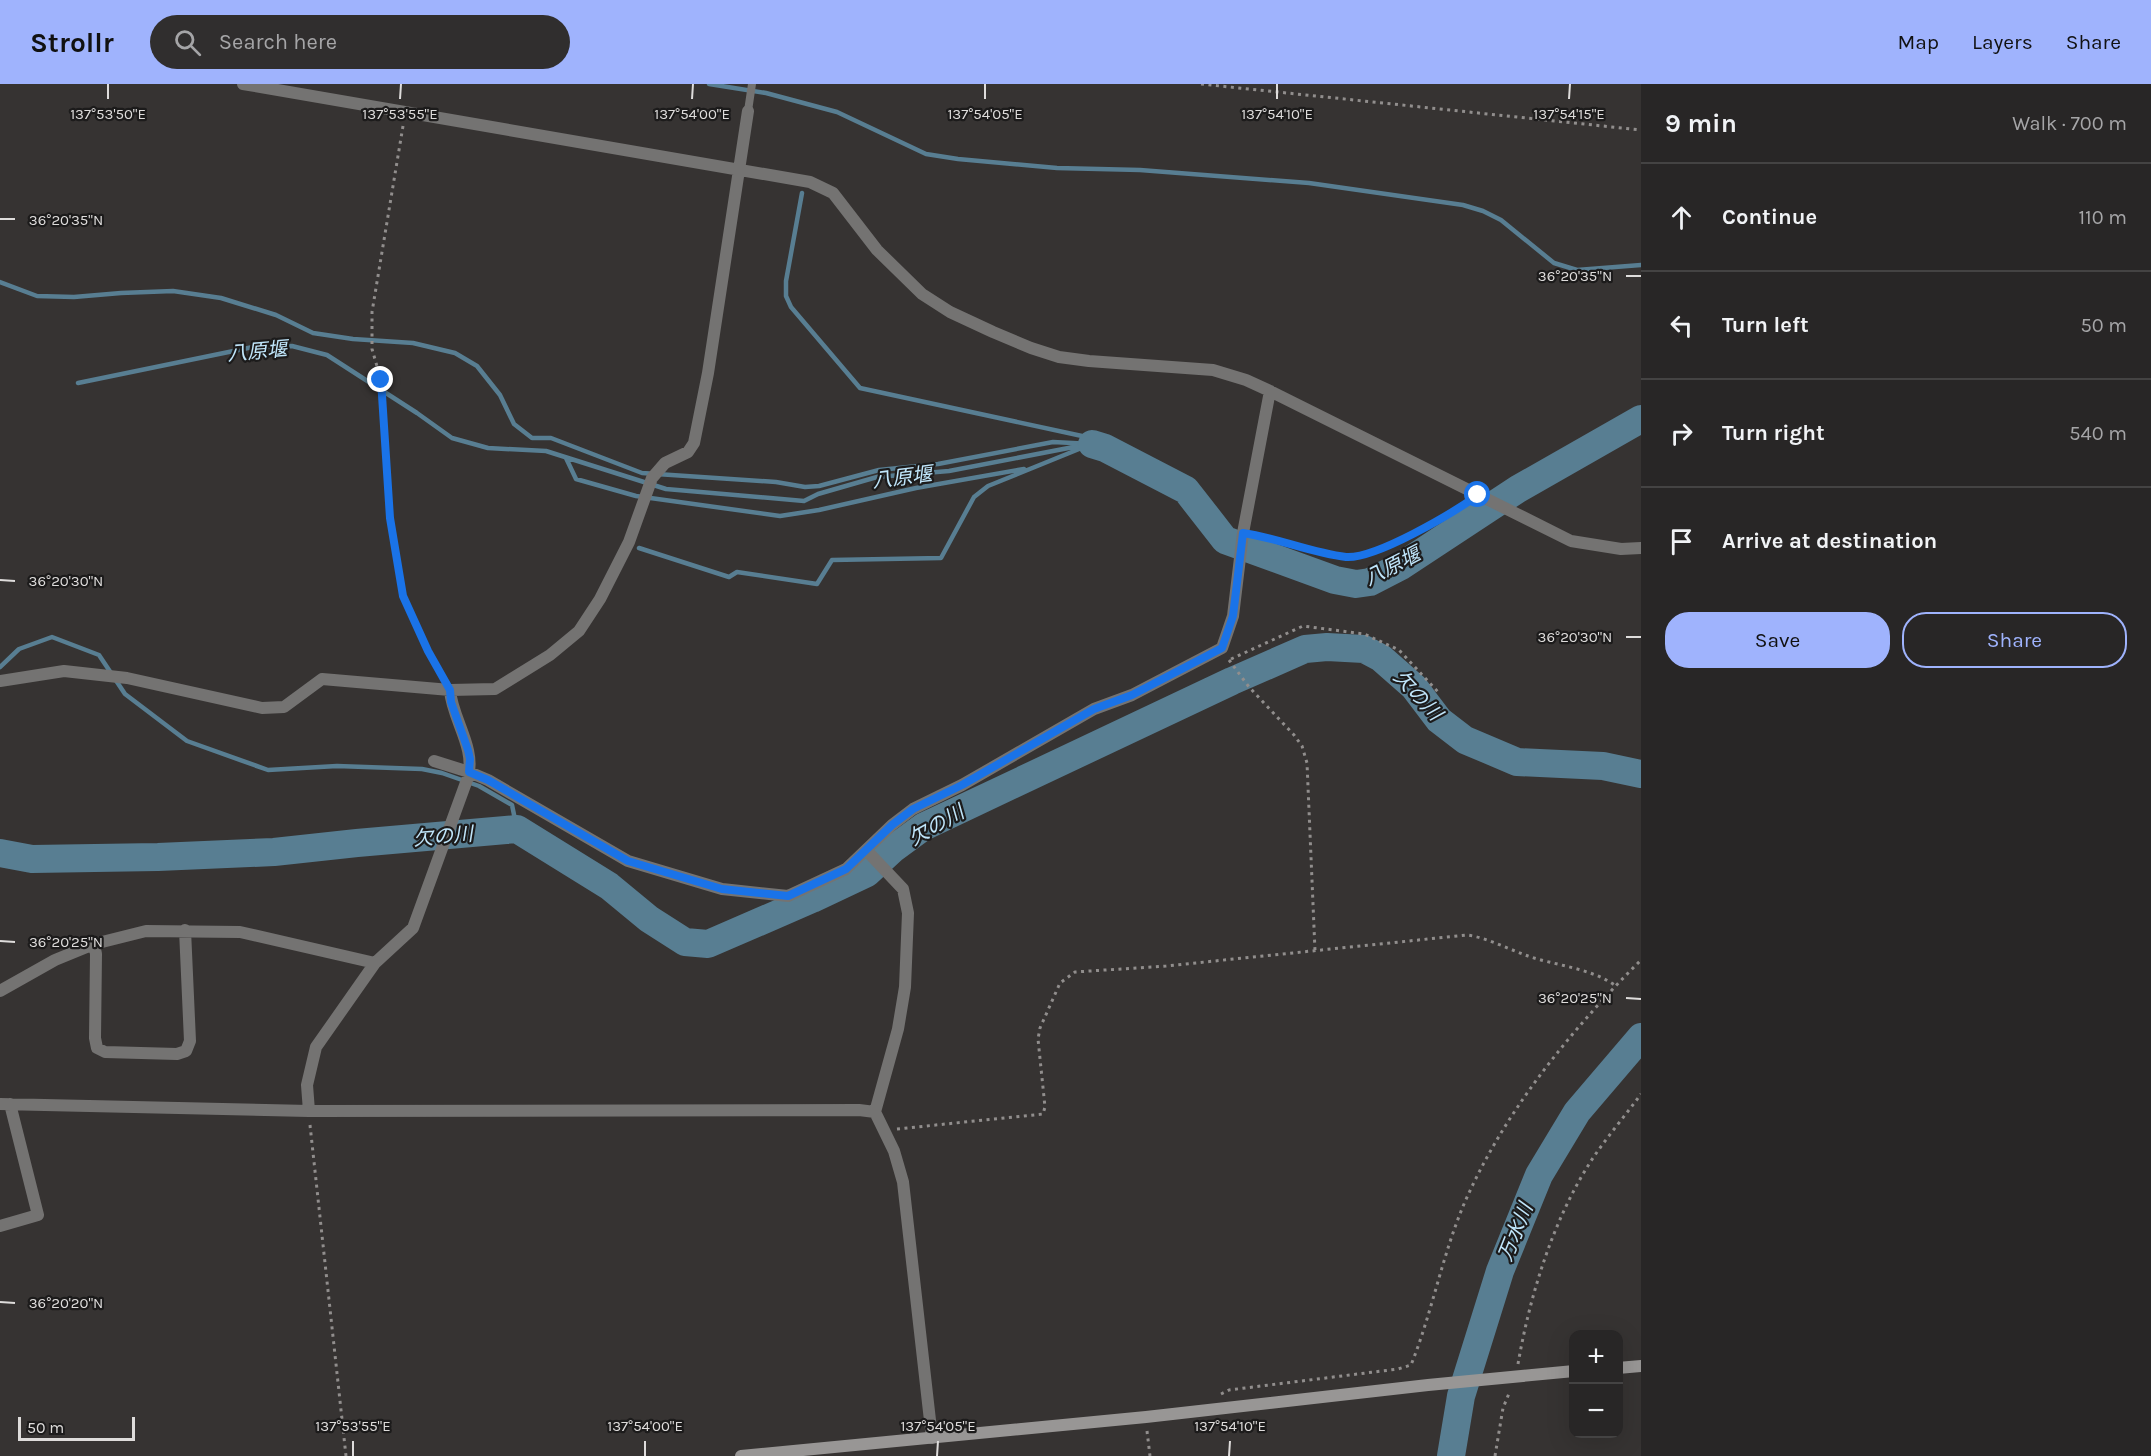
<!DOCTYPE html>
<meta charset="utf-8">
<style>
:root{--surface:#282626;--page:#302e2e;--text:#f1f3f6;--muted:#a5a5a7;--line:#444343;--accent:#9fb3fd}
body{margin:0;font-family:Karla,"Noto Sans JP",sans-serif;background:var(--page);color:var(--text)}
.controls{position:absolute;right:18px;bottom:18px;display:grid;overflow:hidden;border-radius:12px;box-shadow:0 6px 24px #0002}
.controls button{width:54px;height:54px;display:grid;place-items:center;padding:0;border:0;border-bottom:2px solid var(--line);background:var(--surface);color:var(--text);font:30px sans-serif}
.scale{position:absolute;left:18px;bottom:15px;width:117px;box-sizing:border-box;padding-left:6px;border:3px solid #dedcdb;border-top:0;font-size:16px;line-height:21px;white-space:nowrap;color:#dedcdb;-webkit-text-stroke:4px #1c1b1b;paint-order:stroke}
.stop{position:absolute;width:18px;height:18px;margin:-14px;border:4px solid #1a73e8;border-radius:50%;background:#fff}
.stop.end{background:#1a73e8;border-color:#fff;box-shadow:0 2px 6px #0008}
.list{margin:0;padding:0;list-style:none}
h2{display:flex;justify-content:space-between;align-items:center;height:78px;margin:0;padding:0 24px;font-size:26px}
h2 small{font-size:20px;font-weight:400;color:var(--muted)}
.list li{display:grid;grid-template-columns:39px 1fr auto;gap:18px;align-items:center;box-sizing:border-box;height:108px;padding:0 24px;border-top:2px solid var(--line)}
.list b{display:block;font-size:22px;white-space:nowrap}
.list em{font-size:20px;font-style:normal;color:var(--muted)}
.actions{display:flex;gap:12px;padding:18px 24px}
.actions a{flex:1;padding:14px 0;border:2px solid var(--accent);border-radius:24px;text-align:center;font-size:21px;color:var(--accent)}
.actions .main{background:var(--accent);color:#111}
.icon{flex:none;width:33px;height:33px;fill:none;stroke:currentColor;stroke-width:2;stroke-linecap:round;stroke-linejoin:round}
.map{position:relative;flex:none;width:1641px;height:1372px;overflow:hidden}
header{display:flex;align-items:center;gap:36px;box-sizing:border-box;height:84px;padding:0 30px;background:var(--accent);color:#111}
header strong{font-size:28px}
nav{display:flex;gap:33px;margin-inline-start:auto;font-size:21px}
.search{width:420px;height:54px;background:var(--page);display:flex;align-items:center;gap:15px;box-sizing:border-box;padding:0 21px;border-radius:33px;color:var(--muted);font-size:22px}
main{display:flex}
aside{flex:1;background:var(--surface)}
.map>svg:first-child{display:block}
.lines{fill:none;stroke-linecap:round;stroke-linejoin:round}
.stream{stroke:#587e92;stroke-width:4.5}
.river{stroke:#587e92;stroke-width:28}
.path{stroke:#918e8d;stroke-width:3;stroke-dasharray:3 4.5;stroke-linecap:butt}
.lane{stroke:#747372;stroke-width:8}
.street{stroke:#747372;stroke-width:12}
.secondary{stroke:#989695;stroke-width:12}
.route{stroke:#1a73e8;stroke-width:8}
.ticks{fill:none;stroke:#dedcdb;stroke-width:2}
.labels{text-anchor:middle;stroke-width:4.5;stroke-linejoin:round;paint-order:stroke}
.water-label{font-size:20px;font-style:italic;fill:#c0e6fb;stroke:#1c1b1b}
.ticks-label{font-size:15px;text-anchor:middle;fill:#dedcdb;stroke:#1c1b1b;stroke-width:4.5;stroke-linejoin:round;paint-order:stroke}
</style>
<header>
<strong>Strollr</strong>
<div class="search"><svg class="icon" aria-label="search" viewBox="0 0 24 24"><circle cx="10" cy="10" r="6"/><path d="M15 15l6 6"/></svg>Search here</div>
<nav><a>Map</a><a>Layers</a><a>Share</a></nav>
</header>
<main>
<div class="map">
<svg width="1641" height="1372" viewBox="0 0 1641 1372">
<rect width="100%" height="100%" fill="#363332"/>
<g class="lines">
<!-- stream -->
<path class="stream" d="M709,0L766,9L837,28L926,70L958,75L1057,84L1140,86L1309,99L1463,121L1483,127L1501,136L1554,179L1577,186L1641,181
M802,109L786,197V212L791,223L860,304L1082,352L1092,360
M0,198L37,212L74,213L121,209L173,207L221,214L276,231L313,249L353,255L413,259L455,269L477,282L500,311L514,340L532,354H551L642,389L776,398L805,403L819,402L879,386L938,380L1053,358L1092,360
M78,299L253,263L292,262L327,271L417,329L452,354L488,364L546,367L666,405L804,417L818,410L877,393L949,387L1084,361
M566,374L576,395L636,412L780,432L819,426L916,404L1024,385
M639,464L729,493L737,488L817,500L832,476L941,474L974,413L988,402L1084,363
M0,583L19,565L52,553L99,571L125,610L187,657L268,686L337,682L422,685L442,689L479,702L512,721L517,745"/>
<!-- river -->
<path class="river" d="M1092,360L1105,364L1186,406L1225,456L1335,496L1356,500L1370,498L1401,482L1518,405L1641,335
M0,769L32,775L158,773L274,768L357,759L517,745L609,802L649,835L685,858L708,860L812,815L867,789L893,765L923,743L1232,597L1305,565L1327,563L1364,565L1381,574L1414,603L1439,636L1465,656L1517,678L1603,682L1641,690
M1451,1372L1461,1312L1500,1187L1539,1091L1577,1028L1641,953"/>
<!-- path -->
<path class="path" d="M1201,0L1641,46
M403,42L372,228V265L381,296L390,434L403,512L428,567L441,591
M1255,451C1277,457 1339,477 1359,473C1384,468 1444,434 1467,419
M1231,575L1303,542L1364,550L1399,566L1440,610
M1229,576L1249,603L1294,651L1302,662L1307,679L1315,867
M310,1041L346,1372
M897,1045L1043,1030L1045,1023L1038,955L1040,944L1060,899L1075,888L1166,882L1467,851C1488,854 1508,865 1528,872C1557,882 1591,884 1616,902
M1518,1280C1530,1211 1553,1136 1591,1077C1606,1054 1625,1032 1641,1010
M1221,1310L1229,1306L1398,1285L1411,1281C1432,1229 1442,1172 1464,1120C1504,1028 1570,947 1641,876
M1147,1347L1150,1372
M1495,1372L1503,1324L1510,1307"/>
<!-- lane -->
<path class="lane" d="M748,27L752,0"/>
<!-- street -->
<path class="street" d="M243,0L810,98L833,109L877,166L922,210L950,228L993,248L1031,264L1059,273L1089,277L1213,286L1246,296L1270,307L1571,457L1621,465L1641,464
M0,597L64,587L127,594L262,624L284,623L322,595L450,606L495,605L550,571L579,547L600,515L629,458L652,394L665,379L688,368L694,359L708,289L748,27
M434,677L469,688L488,696L628,777L722,805L788,812L846,785L892,741L913,725L962,701L1094,625L1132,611L1222,564L1233,532L1243,449L1270,307
M867,767L903,805L908,829L905,903L898,945L875,1028L894,1067L903,1098L932,1354
M94,860L96,870L95,954L97,964L105,968L177,970L186,967L190,957L185,846
M0,907L55,876L94,860L146,847L240,848L375,879
M0,1020L309,1027L859,1026L875,1028
M309,1027L307,1001L316,963L375,879L413,844L468,693C476,663 452,635 450,606
M0,1142L38,1131L10,1020"/>
<!-- secondary -->
<path class="secondary" d="M1618,1284L1641,1282
M741,1372L1146,1333L1428,1301L1574,1287"/>
</g>
<g class="lines">
<!-- route -->
<path class="route" d="M381,296L390,434L403,512L428,567L450,606L451,618L468,666L470,675L469,688L488,696L628,777L722,805L788,812L846,785L892,741L913,725L962,701L1094,625L1132,611L1222,564L1233,532L1243,449C1278,454 1311,469 1346,473C1376,475 1453,429 1478,411"/>
</g>
<!-- ticks -->
<path class="ticks" d="M108,15V0M400,15L401,0M692,15L693,0M985,15V0M1277,15V0M1569,15L1570,0M0,135H15M1626,192H1641M0,496L15,497M1626,553H1641M0,857L15,858M1626,914L1641,915M0,1218L15,1219M353,1372V1357M645,1372V1357M937,1372L938,1357M1229,1372L1230,1357"/>
<g class="labels">
<!-- water labels -->
<g class="water-label">
<text transform="translate(257 267) rotate(-5)" y="7">八原堰</text>
<text transform="translate(902 393) rotate(-7)" y="7">八原堰</text>
<text transform="translate(1392 482) rotate(-27)" y="7">八原堰</text>
<text transform="translate(1418 611) rotate(47)" y="7">欠の川</text>
<text transform="translate(936 741) rotate(-30)" y="7">欠の川</text>
<text transform="translate(443 752) rotate(-5)" y="7">欠の川</text>
<text transform="translate(1515 1148) rotate(-68)" y="7">万水川</text>
</g>
</g>
<g class="ticks-label">
<text x="108" y="35">137°53'50"E</text>
<text x="400" y="35">137°53'55"E</text>
<text x="692" y="35">137°54'00"E</text>
<text x="985" y="35">137°54'05"E</text>
<text x="1277" y="35">137°54'10"E</text>
<text x="1569" y="35">137°54'15"E</text>
<text x="66" y="141">36°20'35"N</text>
<text x="1575" y="197">36°20'35"N</text>
<text x="66" y="502">36°20'30"N</text>
<text x="1575" y="558">36°20'30"N</text>
<text x="66" y="863">36°20'25"N</text>
<text x="1575" y="919">36°20'25"N</text>
<text x="66" y="1224">36°20'20"N</text>
<text x="353" y="1347">137°53'55"E</text>
<text x="645" y="1347">137°54'00"E</text>
<text x="938" y="1347">137°54'05"E</text>
<text x="1230" y="1347">137°54'10"E</text>
</g>
</svg>
<div class="controls">
<button>+</button>
<button>−</button>
</div>
<div class="scale">50 m</div>
<div class="stop" style="left:1478px;top:411px"></div>
<div class="stop end" style="left:381px;top:296px"></div>
</div>
<aside>
<h2>9 min<small>Walk · 700 m</small></h2>
<ul class="list">
<li><svg class="icon" aria-label="ahead" viewBox="0 0 24 24"><path d="M12 20V5M6 11l6-6 6 6"/></svg><div><b>Continue</b></div><em>110 m</em></li>
<li><svg class="icon" aria-label="left" viewBox="0 0 24 24"><path d="M17 20v-9H6M10 6l-5 5 5 5"/></svg><div><b>Turn left</b></div><em>50 m</em></li>
<li><svg class="icon" aria-label="right" viewBox="0 0 24 24"><path d="M7 20v-9h11M14 6l5 5-5 5"/></svg><div><b>Turn right</b></div><em>540 m</em></li>
<li><svg class="icon" aria-label="arrive" viewBox="0 0 24 24"><path d="M6 21V4h12l-3 4 3 4H6"/></svg><div><b>Arrive at destination</b></div></li>
</ul>
<div class="actions"><a class="main">Save</a><a>Share</a></div>
</aside>
</main>
